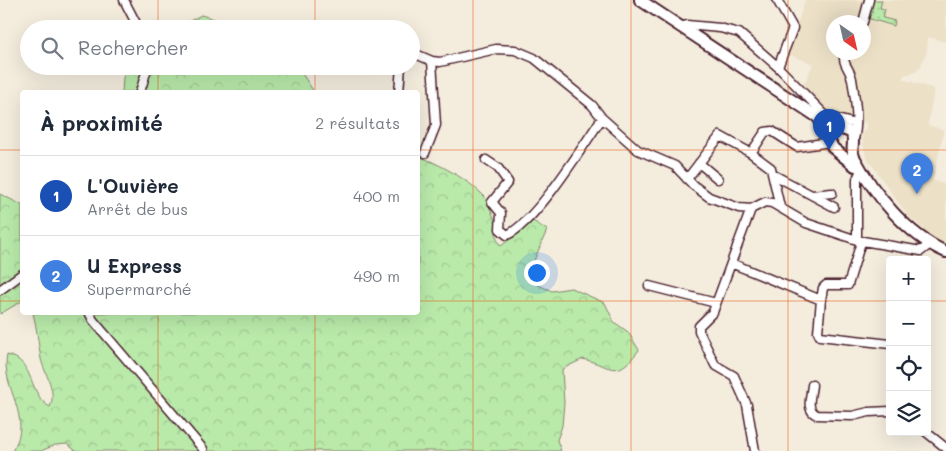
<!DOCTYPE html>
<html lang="fr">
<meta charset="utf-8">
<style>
:root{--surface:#fff;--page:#f2f2f3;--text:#1f2937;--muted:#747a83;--line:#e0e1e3;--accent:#2563eb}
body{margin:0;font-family:Mali,sans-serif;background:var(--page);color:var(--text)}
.controls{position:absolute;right:15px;bottom:15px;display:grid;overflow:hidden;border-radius:5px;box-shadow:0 5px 20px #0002}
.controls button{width:45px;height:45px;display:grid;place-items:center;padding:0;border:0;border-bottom:1px solid var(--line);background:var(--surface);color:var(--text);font:25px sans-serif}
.compass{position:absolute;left:826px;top:15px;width:45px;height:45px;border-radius:50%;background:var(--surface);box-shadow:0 5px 20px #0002;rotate:146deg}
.you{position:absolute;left:536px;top:272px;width:18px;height:18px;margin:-12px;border:4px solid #fff;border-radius:50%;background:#1a73e8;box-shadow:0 0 0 8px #1a73e833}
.badge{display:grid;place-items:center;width:32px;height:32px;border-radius:50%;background:var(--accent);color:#fff;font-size:16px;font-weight:700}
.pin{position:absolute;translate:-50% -41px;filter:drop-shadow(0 1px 2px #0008)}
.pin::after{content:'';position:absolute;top:26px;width:18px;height:15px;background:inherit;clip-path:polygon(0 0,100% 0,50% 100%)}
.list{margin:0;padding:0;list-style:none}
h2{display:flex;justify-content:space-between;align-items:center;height:65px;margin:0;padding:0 20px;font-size:21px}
h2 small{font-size:16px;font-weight:400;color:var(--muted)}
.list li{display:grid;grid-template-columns:32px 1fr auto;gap:15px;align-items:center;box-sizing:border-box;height:80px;padding:0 20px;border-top:1px solid var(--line)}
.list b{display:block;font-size:19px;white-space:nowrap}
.list p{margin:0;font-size:16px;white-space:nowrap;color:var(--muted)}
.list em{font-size:16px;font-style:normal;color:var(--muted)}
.icon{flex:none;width:28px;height:28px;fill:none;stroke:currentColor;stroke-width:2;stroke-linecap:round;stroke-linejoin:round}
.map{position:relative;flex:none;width:946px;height:451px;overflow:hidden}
.search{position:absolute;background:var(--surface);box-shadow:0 5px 20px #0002;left:20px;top:20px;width:400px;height:55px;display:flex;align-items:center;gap:12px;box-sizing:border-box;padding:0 18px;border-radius:28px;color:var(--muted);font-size:19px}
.panel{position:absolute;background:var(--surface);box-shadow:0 5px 20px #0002;left:20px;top:90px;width:400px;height:225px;border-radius:5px}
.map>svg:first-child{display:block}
.built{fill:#ece0c7;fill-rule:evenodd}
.grass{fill:url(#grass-dots);stroke:#82846a}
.forest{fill:url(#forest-crowns);stroke:#82846a}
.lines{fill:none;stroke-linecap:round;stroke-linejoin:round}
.minor-casing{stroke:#4a1f2b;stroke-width:11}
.major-casing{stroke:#4a1f2b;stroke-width:14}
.minor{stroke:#fff;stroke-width:8}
.major{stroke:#fff;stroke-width:10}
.grid{fill:none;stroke:#e8590c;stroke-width:1;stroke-opacity:0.55}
</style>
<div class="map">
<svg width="946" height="451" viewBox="0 0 946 451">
<defs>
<pattern id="grass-dots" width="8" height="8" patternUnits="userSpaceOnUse" patternTransform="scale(1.25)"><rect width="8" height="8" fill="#b9eaaa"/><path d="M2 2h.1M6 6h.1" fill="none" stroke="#a1c892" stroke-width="1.8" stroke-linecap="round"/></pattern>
<pattern id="forest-crowns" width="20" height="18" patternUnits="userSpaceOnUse" patternTransform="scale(1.25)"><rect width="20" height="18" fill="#b9eaaa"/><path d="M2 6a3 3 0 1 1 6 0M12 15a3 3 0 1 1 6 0" fill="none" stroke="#a1c892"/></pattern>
</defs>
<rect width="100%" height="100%" fill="#f4edde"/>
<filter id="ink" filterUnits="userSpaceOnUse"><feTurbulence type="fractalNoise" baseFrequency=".02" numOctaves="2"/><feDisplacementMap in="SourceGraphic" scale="10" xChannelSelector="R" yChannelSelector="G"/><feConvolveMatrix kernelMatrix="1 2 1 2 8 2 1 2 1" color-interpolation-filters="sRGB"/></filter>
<g filter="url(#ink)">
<!-- built -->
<path class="built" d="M805,0H946V42L928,37L927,51L921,66L916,72L904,75L903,79L934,89L928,125L944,130L933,180L946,185V247L923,232L924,229L908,216L869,161L865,153L861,133L865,132L866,123L861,122L860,117L848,120L843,114L834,115L802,89L813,64L788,54ZM834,22H864V52H834Z"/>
<!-- grass -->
<path class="grass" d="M872,0H882L880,8L885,9L883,18L895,21L894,26L867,18Z"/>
<!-- forest -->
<path class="forest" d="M201,15L249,29H175Z
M127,66H297L314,92H122L123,78Z
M418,156C438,163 469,180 484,196C488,201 491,211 494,218C499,230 492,233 501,246L533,221L547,230L533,263L536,284L552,291L571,288L605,303L614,322L628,332L639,350C616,380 614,367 583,359L562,369L564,403L562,426L557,440L561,451H76L67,444L55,445L41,451H12C35,418 0,387 7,355C35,360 28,395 50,407C57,390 45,375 41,359C38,343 37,328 33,313L418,312Z
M0,194L22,205V301L0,314Z"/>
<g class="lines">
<!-- minor casing -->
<g class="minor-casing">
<path id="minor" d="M124,0L139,29
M777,0L793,28L778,67
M863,22L869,0
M680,27L687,25L720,28L739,33L778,67L826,116L856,124
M411,52L432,61L440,62L496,49L515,50L534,58L592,105L602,118L638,150L675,166L693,185L709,197L739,208L751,209L765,202L772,203L806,223L857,240L921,251L930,244
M845,52C841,64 850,68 852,79C855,98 859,120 854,139
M140,92L148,66
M399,92L401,66
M425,153L436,125L432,61
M486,160L498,168L508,182L492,202L501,213L500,229L507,235C536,222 583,146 602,118
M699,163L718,179
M774,175L834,207
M687,179L720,136L751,153
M812,195L832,193
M780,207L771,168L751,153L765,132L772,131L797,147L830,142
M751,209L713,312L699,326V331L715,365L734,376L747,405L755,451
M857,240V179L860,172
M731,263L821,300L823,288L826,285H848L861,242
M649,286L716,303
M0,290L22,274
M821,300L818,332L820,336L890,344
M89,312L93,320L203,449
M812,385C811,396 805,410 817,415L852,416L869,412L890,411
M926,432L946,448"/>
</g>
<!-- major casing -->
<g class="major-casing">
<path id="major" d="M640,0L816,116L830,125L851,132C856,140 850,148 854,157C874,194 907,235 946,252
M820,121L830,136V142L833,148L855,166"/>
</g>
<!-- minor -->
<use href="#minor" class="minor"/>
<!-- major -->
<use href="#major" class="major"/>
</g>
</g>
<!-- grid -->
<path class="grid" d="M158,0V29M315,0V29M473,0V451M631,0V451M788,0V451M158,66V92M315,66V92M0,150H22M418,150H946M0,301H22M418,301H890M927,301H946M158,312V451M315,312V451"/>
</svg>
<div class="controls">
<button>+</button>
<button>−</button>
<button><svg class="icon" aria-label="locate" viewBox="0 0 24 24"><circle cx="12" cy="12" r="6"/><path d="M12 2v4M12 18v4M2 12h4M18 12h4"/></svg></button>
<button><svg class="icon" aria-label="layers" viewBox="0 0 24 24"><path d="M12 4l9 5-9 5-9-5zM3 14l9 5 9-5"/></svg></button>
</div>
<svg class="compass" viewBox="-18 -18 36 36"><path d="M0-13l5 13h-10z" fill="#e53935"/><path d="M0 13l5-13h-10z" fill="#747a83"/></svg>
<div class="you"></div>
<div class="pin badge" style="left:829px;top:150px;background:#1a4fb4">1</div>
<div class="pin badge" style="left:917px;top:194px;background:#3f7fe0">2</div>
<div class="search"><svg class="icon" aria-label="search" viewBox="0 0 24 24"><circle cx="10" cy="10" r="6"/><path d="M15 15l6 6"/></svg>Rechercher</div>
<section class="panel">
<h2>À proximité<small>2 résultats</small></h2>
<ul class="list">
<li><span class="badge" style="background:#1a4fb4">1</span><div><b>L'Ouvière</b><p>Arrêt de bus</p></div><em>400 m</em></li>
<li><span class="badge" style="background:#3f7fe0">2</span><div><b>U Express</b><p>Supermarché</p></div><em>490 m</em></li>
</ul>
</section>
</div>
